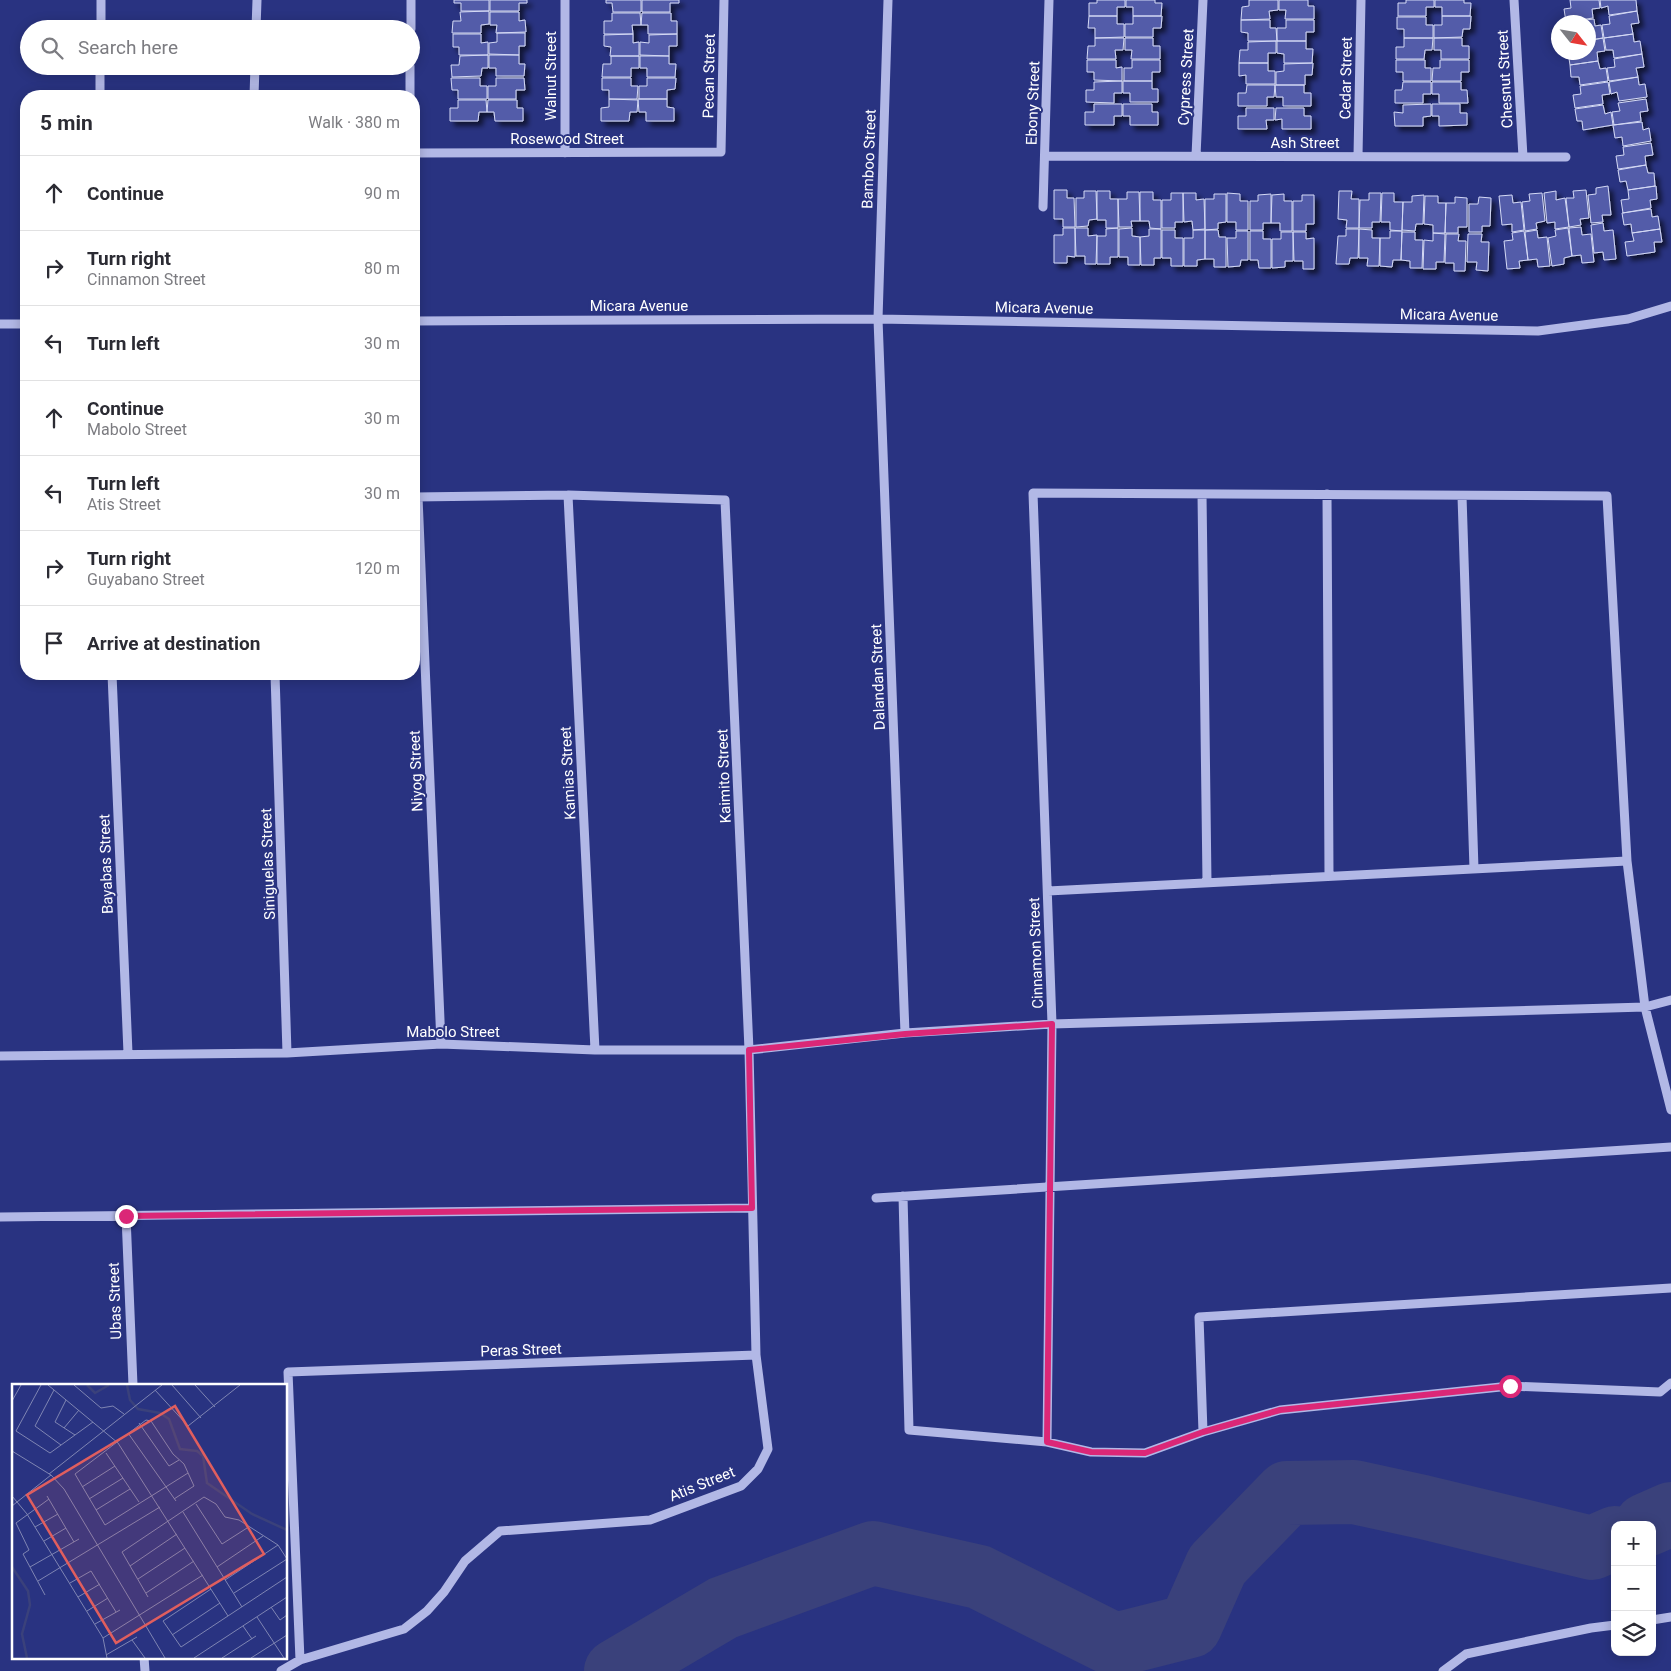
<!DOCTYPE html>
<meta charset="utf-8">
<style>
:root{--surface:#fff;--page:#f7f7f7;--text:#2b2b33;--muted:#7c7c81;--line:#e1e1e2}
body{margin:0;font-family:Roboto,sans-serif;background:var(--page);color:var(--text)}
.controls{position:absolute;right:15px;bottom:15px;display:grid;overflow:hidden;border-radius:10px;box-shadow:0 2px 12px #0003}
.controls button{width:45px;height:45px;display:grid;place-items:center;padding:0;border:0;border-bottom:1px solid var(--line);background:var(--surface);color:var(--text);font:25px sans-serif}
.compass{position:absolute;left:1551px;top:15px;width:45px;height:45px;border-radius:50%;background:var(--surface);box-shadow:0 2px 12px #0003;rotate:121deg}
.stop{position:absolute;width:15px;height:15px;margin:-11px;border:4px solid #db2777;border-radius:50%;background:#fff}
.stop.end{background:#db2777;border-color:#fff;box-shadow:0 1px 5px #0008}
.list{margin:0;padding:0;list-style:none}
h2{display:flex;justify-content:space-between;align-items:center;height:65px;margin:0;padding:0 20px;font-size:21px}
h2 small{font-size:16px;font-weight:400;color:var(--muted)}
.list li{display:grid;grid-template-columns:32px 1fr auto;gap:15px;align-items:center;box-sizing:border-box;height:75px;padding:0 20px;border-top:1px solid var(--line)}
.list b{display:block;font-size:19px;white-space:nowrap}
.list p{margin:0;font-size:16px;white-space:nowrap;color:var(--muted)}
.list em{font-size:16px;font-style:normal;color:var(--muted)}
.icon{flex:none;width:28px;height:28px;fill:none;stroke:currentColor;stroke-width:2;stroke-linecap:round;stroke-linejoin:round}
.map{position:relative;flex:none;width:1671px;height:1671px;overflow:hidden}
.search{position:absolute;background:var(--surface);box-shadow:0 2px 12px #0003;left:20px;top:20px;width:400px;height:55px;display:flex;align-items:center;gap:12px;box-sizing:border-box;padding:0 18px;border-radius:28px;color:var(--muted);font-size:19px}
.panel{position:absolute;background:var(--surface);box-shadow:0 2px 12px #0003;left:20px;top:90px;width:400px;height:590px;border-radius:20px}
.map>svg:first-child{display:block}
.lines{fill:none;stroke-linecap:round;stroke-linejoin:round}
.river{stroke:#3a417b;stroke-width:64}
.building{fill:#525ca9;stroke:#d4d9f5;filter:url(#shadow)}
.minor{stroke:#b2b8e6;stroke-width:9}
.route{stroke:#db2777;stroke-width:6}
.labels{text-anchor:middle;stroke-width:4;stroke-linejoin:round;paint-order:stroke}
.street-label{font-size:15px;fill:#fff;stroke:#293381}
.inset-river{fill:none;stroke:#3a417b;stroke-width:2.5}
.inset-road{fill:none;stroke:#7f85b3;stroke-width:1}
.view{fill:#e05e5e;fill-opacity:0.15;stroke:#e05e5e;stroke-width:2.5}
.inset-edge{fill:none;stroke:#fff;stroke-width:2.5}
</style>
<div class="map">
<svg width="1671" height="1671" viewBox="0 0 1671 1671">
<defs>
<filter id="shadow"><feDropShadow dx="4.5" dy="4.5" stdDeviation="2.5" flood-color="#0009"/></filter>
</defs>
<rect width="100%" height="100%" fill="#293381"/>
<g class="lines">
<!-- river -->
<path class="river" d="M1646,1525L1671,1514
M616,1671L723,1608L873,1553L979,1577L1115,1645L1190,1626L1217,1565L1287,1493L1354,1492L1423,1507L1592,1548L1615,1538"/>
</g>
<!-- building -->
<path class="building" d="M454,0H489V11H461V3H454Z
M490,0H527V3H519V11H490Z
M606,0H641V12H613L612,3H606Z
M642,0H679V3H670V12H642Z
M1097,0H1125V7H1117V16H1089V3H1097Z
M1126,0H1155V3H1162L1161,16H1133V7H1126Z
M1249,0H1278V10L1269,11L1270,19L1241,20L1242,7L1249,6Z
M1279,0H1308V6H1314V19H1285L1286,10H1279Z
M1406,0H1434V7H1426V16H1398V3H1406Z
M1435,0H1464V3H1471L1470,16H1442V7H1435Z
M1570,0H1599L1600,8L1592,9L1593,18L1566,22L1564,9L1571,8Z
M1600,0H1636L1637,11L1609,15L1608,6L1601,8Z
M489,11V24L481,25V33H452L453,21H461L460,12Z
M1637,11L1639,23L1631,24L1633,34L1604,38L1602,25L1610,24L1609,16Z
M490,12H519V21L525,20L526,32L496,33L497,25H490Z
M612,13H640L641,25H632L633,34H604V21H612Z
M642,13H671V21H677V34H648V25H641Z
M1089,16H1117V24H1124V37L1095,38V28H1088Z
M1133,16H1162L1161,28H1153V37H1125V24H1133Z
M1442,16H1471L1470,29H1463L1462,37L1434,38V25H1442Z
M1397,17H1426V25H1433V38H1404V29H1397Z
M1594,19L1595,26L1601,25L1603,38L1588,40V22H1567Z
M1241,20H1270V28H1276L1277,41H1248V33L1241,32Z
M1286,20H1314V32H1306V41H1277V28H1286Z
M497,33H525V46H519V55L489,54V43L497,42Z
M453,34H481V43L488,42V55H459V47H453Z
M633,34V43L639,42V56H610L611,47L604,46V35Z
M677,34V46H669V56L640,55V42L649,43V35Z
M1633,34L1634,42L1640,41L1642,54L1614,58L1613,50H1606L1604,38Z
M1095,38H1124L1123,50H1115L1116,59H1087L1088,46H1095Z
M1125,38H1153V46H1160V59H1131L1132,50H1125Z
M1404,38H1433L1432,50H1425L1424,59H1396V47H1404Z
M1434,38H1462V46H1469V59H1441V50H1434Z
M1603,38L1605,51L1597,52L1598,61L1570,65L1568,52H1588V41Z
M1276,41V53H1268V63H1239L1240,50H1248V42Z
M1277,41H1306V49H1313L1312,63H1284V54L1277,53Z
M1642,54L1644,67L1636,68L1638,77L1609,81L1607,68L1615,67L1614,59Z
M488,55V68H482L481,76L452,77L451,65H459L460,56Z
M489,55H519V64H525L524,76H496V68H489Z
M611,56H639V68H631V77H602L603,64H611Z
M640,56H669V64H676L675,77H647V68H640Z
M1087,60H1116V68L1122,67V81L1094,80V72H1087Z
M1132,60H1160V72H1152V81H1124V68H1132Z
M1396,60H1425V68H1431V81H1403V72H1396Z
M1440,60H1469V72H1461V81H1432L1433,68H1440Z
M1598,61L1600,69L1606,68L1608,81L1580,85L1579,77H1571L1570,65Z
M1239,63H1268V71H1275V84H1246V75L1239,76Z
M1313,63L1312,75H1305V85H1276V72L1284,71V64Z
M1638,77L1639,85L1645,84L1647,97L1619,101L1617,92L1611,94L1609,82Z
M451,78H480V86H487V99H458V90H452Z
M496,78H524L525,90H516V99H488V86H496Z
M602,78H631V86H638L637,99H609V90H602Z
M647,78H676L675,89L667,90V99H639V86H647Z
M1122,81V93H1114V103L1086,102V90H1094V82Z
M1123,81H1152V89H1158V102H1130V93H1123Z
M1403,82H1431V94H1423V103H1395V90H1402Z
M1432,82H1461V90H1467L1468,103H1439V94H1432Z
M1608,82L1610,94L1602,95L1603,104L1575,108L1573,95L1581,94L1580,86Z
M1247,85H1275L1274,97H1267V106H1238V93H1246Z
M1275,85H1304V93H1311V106H1283V97H1276Z
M609,99L638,100L637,112H630L629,121H601V108L609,107Z
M638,99H667V107L674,108V121H646V112H639Z
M1646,99L1648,111L1640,112L1641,121L1614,125L1612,112L1620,111L1618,103Z
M458,100H486L487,112H479L478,121H450V108H458Z
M488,100H517V108H523V121H495L494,112H487Z
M1094,104H1122V116H1114V125H1085V112H1094Z
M1123,104H1152V112H1158V125H1130V116H1123Z
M1431,104V116L1423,117V126H1395L1394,112L1403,113V105Z
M1432,104H1460V113H1467V125L1439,126V116H1432Z
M1603,105L1605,114L1611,112L1613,125L1583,130L1582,121H1577L1575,109Z
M1246,108H1274V120H1266L1267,129H1238V116H1246Z
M1276,108H1304V116H1311V129H1282V119L1275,120Z
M1642,122L1643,130L1649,128L1651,141L1623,146L1622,137L1615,138L1613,125Z
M1651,143L1653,155L1645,156L1646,165L1618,169L1616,156L1624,155L1623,147Z
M1646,165L1648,173H1654L1655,186L1628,190L1626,181L1620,182L1618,170Z
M1608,186L1611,215H1602L1603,222L1591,223L1588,195L1596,194V188Z
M1656,186L1657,199L1650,200L1651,208L1623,213L1621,200L1629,199L1628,190Z
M1054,190H1067V198H1074L1075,227H1063V219H1054Z
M1586,190L1589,218L1580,219L1581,225L1569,227L1566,198H1574L1573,191Z
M1084,191H1096L1097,219L1089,220L1088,226L1076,227V198H1084Z
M1097,191H1110V199H1118V228H1106V220H1097Z
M1339,191H1352L1351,199H1359V228H1346L1347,220L1338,219Z
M1556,191V200L1565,198L1569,227L1555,229V222L1547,223L1544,193Z
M1127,192H1139L1140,221H1131L1132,227H1119L1118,199H1127Z
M1140,192H1153V200H1161V229L1150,228L1149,221H1140Z
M1171,193H1183V222H1175V228H1162V200H1171Z
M1183,193H1196V200L1204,199L1205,229L1193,230L1192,221L1184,222Z
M1227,193L1240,194V201H1248V230H1236V222H1227Z
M1369,193H1381L1380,222H1372V228H1359L1360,200H1369Z
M1382,193H1394V202H1403L1402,231L1390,230V222H1381Z
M1542,193L1545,221L1536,223L1537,229L1525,231L1522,202L1530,201L1529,194Z
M1214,194H1226V222L1218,223V229L1205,230V199H1214Z
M1271,194V223H1263V230H1250V201H1258V195Z
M1284,194V201H1292V231H1280V223H1271L1272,195Z
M1302,195H1314V224H1306V231H1293V201H1302Z
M1424,195L1423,224H1416L1415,231L1402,230L1403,202H1412V196Z
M1512,195L1513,203L1521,202L1524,230L1512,232V224L1502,225L1499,196Z
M1425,196H1438V203H1446L1445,233H1433V225L1424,224Z
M1455,197L1467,198V227H1458V233H1445L1446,203H1455Z
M1479,197L1491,198L1490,226H1482V232H1469V204H1478Z
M1651,209L1652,217L1658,216L1660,229L1632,233L1631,224L1624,225L1622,213Z
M1603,223L1604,231L1613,230L1616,259L1604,260L1603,252L1594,253L1591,225Z
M1581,227L1582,235L1591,234L1594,262L1582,263L1581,255L1572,256L1569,228Z
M1063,228H1075V257L1067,256V263H1054V235H1063Z
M1075,228H1088V236L1097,235L1096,264H1085V256H1076Z
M1118,228V257H1110V264H1097V236H1106V229Z
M1132,228V236L1140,237V265H1128V257H1119V229Z
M1568,228L1572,256L1564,258V264L1552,266L1548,238L1556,236L1555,230Z
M1149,229H1161V258H1154V265H1141L1140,237L1149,236Z
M1346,229H1359L1358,258H1350L1349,264H1336L1338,236H1346Z
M1359,229L1372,230V238H1380L1379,266H1367L1368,258H1359Z
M1660,229L1662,242H1654L1655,252L1627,256L1625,242L1634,241L1632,233Z
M1162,230H1175V238H1183V266H1171V258H1162Z
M1193,230H1205V259L1197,260V266H1184V238H1193Z
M1205,230H1218L1219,237H1226V267H1214V259H1205Z
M1537,230L1538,238L1547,237L1550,266L1538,267L1537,259L1528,260L1525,232Z
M1236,231H1248V260H1241L1240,266L1228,267L1227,238H1236Z
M1250,231H1263V239H1271V268H1259L1258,260H1250Z
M1390,231H1402L1401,260H1393L1392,267L1380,266V238H1390Z
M1524,231L1528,260L1519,261L1520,268L1507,269L1504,241L1513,240L1512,233Z
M1281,232H1293V261H1285V267L1272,268V239H1281Z
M1293,232H1306V239L1314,238V269H1303V261H1294Z
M1402,232H1415V240H1423L1422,268H1410V261L1401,260Z
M1433,233L1445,234L1444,262H1436V269H1423L1424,240L1433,241Z
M1446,234H1459L1458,241H1466L1465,271H1454V263H1445Z
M1468,234H1482L1481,242H1489L1488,271L1476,270L1477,262H1467Z"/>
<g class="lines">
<!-- minor -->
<path class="minor" d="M565,0V153
M888,0L878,319L905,1033
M1514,0L1523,157
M101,29V0
M256,29L257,0
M411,29V0
M100,96V66
M254,96L255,66
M410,96V66
M414,153L721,152L724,0
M1045,156L1566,157
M1196,156L1203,0
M1358,156L1361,0
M1043,207L1049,0
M414,321L878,319L1538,331L1628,319L1671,306
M0,324H26
M1202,494L1207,882
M1327,494L1329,876
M568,495L595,1050
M1462,496L1474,869
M418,497L441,1044
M112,674L128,1053
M275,674L287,1053
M1048,891L1627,861
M0,1056L287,1053L441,1044L595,1050H749L905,1033L1052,1024L1645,1007L1671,1000
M903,1196L909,1430L1047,1442L1091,1452L1145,1453L1203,1432L1280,1410L1510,1386L1660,1392L1671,1383
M876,1198L1671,1147
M126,1216L133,1385
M0,1217L752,1208
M1203,1432L1199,1317L1671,1288
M1047,1442L1052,1024L1033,493L1607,496L1627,861L1645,1007L1671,1110
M1652,1620L1671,1617
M144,1657L145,1671
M300,1660L288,1372L756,1355
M281,1671L300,1660L404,1629L427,1611L444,1592L465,1561L500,1531L650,1520L741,1486L758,1469L768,1449L756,1355L749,1050L725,500L568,495L414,497
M1443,1671L1466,1654L1591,1628L1615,1625"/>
</g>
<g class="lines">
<!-- route -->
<path class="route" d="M126,1216L752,1208L749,1050L905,1034L1052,1024L1047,1442L1091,1452L1145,1453L1203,1432L1280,1410L1510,1386"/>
</g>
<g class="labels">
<!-- street labels -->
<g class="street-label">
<text transform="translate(551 76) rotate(-90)" y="5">Walnut Street</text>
<text transform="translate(709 76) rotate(-89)" y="5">Pecan Street</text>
<text transform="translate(1186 77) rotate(-87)" y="5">Cypress Street</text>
<text transform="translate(1346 78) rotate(-89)" y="5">Cedar Street</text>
<text transform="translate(1505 79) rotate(-93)" y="5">Chesnut Street</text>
<text transform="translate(1033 103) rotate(-88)" y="5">Ebony Street</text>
<text x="567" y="144">Rosewood Street</text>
<text x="1305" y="148">Ash Street</text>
<text transform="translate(869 159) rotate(-88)" y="5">Bamboo Street</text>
<text x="639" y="311">Micara Avenue</text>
<text transform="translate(1044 308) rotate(1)" y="5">Micara Avenue</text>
<text transform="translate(1449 315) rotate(1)" y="5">Micara Avenue</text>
<text transform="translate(878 677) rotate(-92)" y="5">Dalandan Street</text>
<text transform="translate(416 771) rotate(-92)" y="5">Niyog Street</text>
<text transform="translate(568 773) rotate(-93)" y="5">Kamias Street</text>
<text transform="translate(724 776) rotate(-92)" y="5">Kaimito Street</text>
<text transform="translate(106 864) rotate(-92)" y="5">Bayabas Street</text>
<text transform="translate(268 864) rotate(-92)" y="5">Siniguelas Street</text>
<text transform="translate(1036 953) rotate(-92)" y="5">Cinnamon Street</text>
<text x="453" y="1037">Mabolo Street</text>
<text transform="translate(115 1301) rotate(-92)" y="5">Ubas Street</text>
<text transform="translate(521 1350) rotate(-2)" y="5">Peras Street</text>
<text transform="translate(702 1484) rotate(-22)" y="5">Atis Street</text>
</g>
</g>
<!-- overview -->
<g transform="translate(12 1384)">
<rect width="275" height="275" fill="#293381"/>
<path class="inset-river" d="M75,1L83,9L97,1M115,1L118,16L126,25L148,29L157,35L168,65L185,67L191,72L195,99L240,130L275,146M0,183L16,207L18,221L10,250L15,274"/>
<path class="inset-road" d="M29,1L4,47L38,69L81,38M36,1L106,59L216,232M62,1L89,24L101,22L112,30M160,1L189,34M183,1L203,23M42,6L23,42L49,61M143,6L176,42L228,1M54,16L43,38L63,51M0,17L9,1M127,39L157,82L167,76M52,44L67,26M116,49L164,117M0,67L39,91L52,105L153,274M94,69L127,118M37,90L150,1M70,103L103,82M0,112L15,130L91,254L95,274M35,112L62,158M77,115L111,94M162,115L182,102L172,80L161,70L139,37L134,36L63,90L93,141L176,89M184,120L210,160L235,144M0,122L39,91M84,126L118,105M171,128L230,223M23,143L46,130M32,157L54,144M118,182L165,150M18,183L67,155M205,183L251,152M126,195L173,164M213,196L266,161M26,197L148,123M58,199L79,187L104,228M199,205L151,237L169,263L275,193M134,209L182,177M222,209L275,175M33,211L11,170L17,166L4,139L37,115M66,213L88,200M136,213L110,168L192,113L204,120L213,133L227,136L266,161L275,175M259,223L268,236L275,231M75,227L96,214M245,233L272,274M83,240L108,226M231,242L240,255M160,251L208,219M91,254L191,191M120,256L133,274M94,271L125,253M182,274L275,213M210,274L244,252M239,274L275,251"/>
<path class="view" d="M163,22L252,170L104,259L15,111Z"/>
<rect width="275" height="275" class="inset-edge"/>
</g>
</svg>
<div class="controls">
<button>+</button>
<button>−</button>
<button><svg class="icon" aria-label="layers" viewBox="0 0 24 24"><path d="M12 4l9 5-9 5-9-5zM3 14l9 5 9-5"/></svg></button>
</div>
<svg class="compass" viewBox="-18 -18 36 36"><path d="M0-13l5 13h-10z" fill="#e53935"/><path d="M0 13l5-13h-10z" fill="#7c7c81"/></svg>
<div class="stop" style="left:1510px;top:1386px"></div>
<div class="stop end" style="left:126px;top:1216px"></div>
<div class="search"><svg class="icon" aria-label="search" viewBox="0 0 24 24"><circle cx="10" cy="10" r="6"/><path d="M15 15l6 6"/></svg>Search here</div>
<section class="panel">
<h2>5 min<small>Walk · 380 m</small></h2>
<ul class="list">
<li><svg class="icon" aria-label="ahead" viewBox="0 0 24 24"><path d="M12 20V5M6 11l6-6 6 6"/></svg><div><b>Continue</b></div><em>90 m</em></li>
<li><svg class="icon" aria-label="right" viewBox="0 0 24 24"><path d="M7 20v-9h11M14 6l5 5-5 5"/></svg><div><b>Turn right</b><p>Cinnamon Street</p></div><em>80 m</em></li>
<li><svg class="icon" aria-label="left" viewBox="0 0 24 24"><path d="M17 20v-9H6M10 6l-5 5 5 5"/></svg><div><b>Turn left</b></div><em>30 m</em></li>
<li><svg class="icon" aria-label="ahead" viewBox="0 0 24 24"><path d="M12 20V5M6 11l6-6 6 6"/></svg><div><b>Continue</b><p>Mabolo Street</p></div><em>30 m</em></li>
<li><svg class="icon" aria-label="left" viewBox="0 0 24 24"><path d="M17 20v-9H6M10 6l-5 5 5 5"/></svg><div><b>Turn left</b><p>Atis Street</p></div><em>30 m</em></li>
<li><svg class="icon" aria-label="right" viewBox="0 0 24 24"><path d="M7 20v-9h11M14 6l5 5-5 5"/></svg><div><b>Turn right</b><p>Guyabano Street</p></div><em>120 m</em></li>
<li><svg class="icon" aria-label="arrive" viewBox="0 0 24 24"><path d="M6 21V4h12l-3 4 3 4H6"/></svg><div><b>Arrive at destination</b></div></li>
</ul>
</section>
</div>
